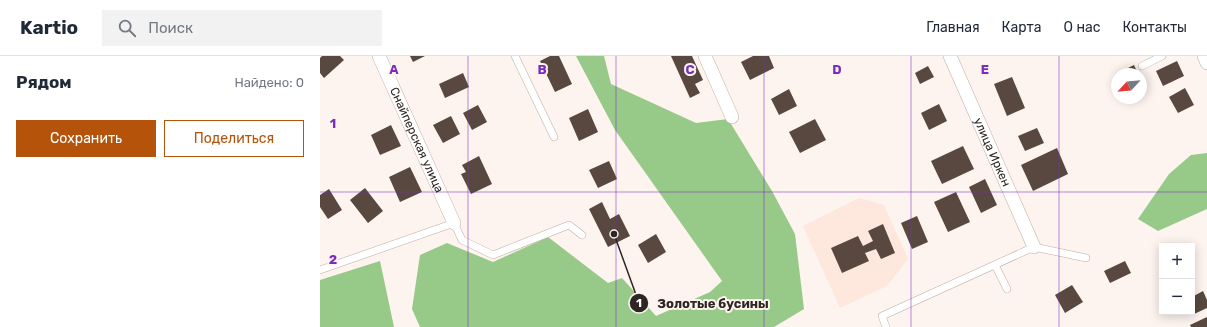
<!DOCTYPE html>
<html lang="ru">
<meta charset="utf-8">
<style>
:root{--surface:#fff;--page:#f2f2f3;--text:#1f2937;--muted:#747a83;--line:#e0e1e3;--accent:#b45309}
body{margin:0;font-family:Rubik,sans-serif;background:var(--page);color:var(--text)}
.controls{position:absolute;right:12px;bottom:12px;display:grid;overflow:hidden;border-radius:0px;box-shadow:0 2px 10px #0003}
.controls button{width:36px;height:36px;display:grid;place-items:center;padding:0;border:0;border-bottom:1px solid var(--line);background:var(--surface);color:var(--text);font:20px sans-serif}
.compass{position:absolute;left:791px;top:12px;width:36px;height:36px;border-radius:50%;background:var(--surface);box-shadow:0 2px 10px #0003;rotate:244deg}
.list{margin:0;padding:0;list-style:none}
h2{display:flex;justify-content:space-between;align-items:center;height:52px;margin:0;padding:0 16px;font-size:17px}
h2 small{font-size:13px;font-weight:400;color:var(--muted)}
.actions{display:flex;gap:8px;padding:12px 16px}
.actions a{flex:1;padding:9px 0;border:1px solid var(--accent);border-radius:0px;text-align:center;font-size:14px;color:var(--accent)}
.actions .main{background:var(--accent);color:#fff}
.icon{flex:none;width:22px;height:22px;fill:none;stroke:currentColor;stroke-width:2;stroke-linecap:round;stroke-linejoin:round}
.map{position:relative;flex:none;width:887px;height:271px;overflow:hidden}
header{display:flex;align-items:center;gap:24px;box-sizing:border-box;height:56px;padding:0 20px;background:var(--surface);border-bottom:1px solid var(--line)}
header strong{font-size:19px}
nav{display:flex;gap:22px;margin-inline-start:auto;font-size:14px}
.search{width:280px;height:36px;background:var(--page);display:flex;align-items:center;gap:10px;box-sizing:border-box;padding:0 14px;border-radius:0px;color:var(--muted);font-size:15px}
main{display:flex}
aside{flex:1;background:var(--surface)}
.map>svg:first-child{display:block}
.built{fill:#fee7dc}
.forest{fill:#97c989}
.building{fill:#58483f}
.lines{fill:none;stroke-linecap:round;stroke-linejoin:round}
.service-casing{stroke:#c0aca3;stroke-width:8}
.minor-casing{stroke:#c0aca3;stroke-width:14}
.service{stroke:#fff;stroke-width:7}
.minor{stroke:#fff;stroke-width:13}
.grid{fill:none;stroke:#7b2cbf;stroke-width:1;stroke-opacity:0.55}
.labels{text-anchor:middle;stroke-width:4;stroke-linejoin:round;paint-order:stroke}
.street-label{font-size:12px;fill:#2e2622;stroke:#fdf4f0}
.grid-label{font-size:13px;text-anchor:middle;font-weight:bold;fill:#7b2cbf;stroke:#fdf4f0;stroke-width:4;stroke-linejoin:round;paint-order:stroke}
.leader{fill:none;stroke:#2e2622;stroke-width:1.5}
.callout-dot{fill:#2e2622;stroke:#fdf4f0;stroke-width:1.5}
.mark-label{font-size:12px;text-anchor:middle;font-weight:bold;fill:#fff}
.callout-label{font-size:13px;text-anchor:middle;font-weight:bold;fill:#2e2622;stroke:#fdf4f0;stroke-width:4;stroke-linejoin:round;paint-order:stroke}
</style>
<header>
<strong>Kartio</strong>
<div class="search"><svg class="icon" aria-label="search" viewBox="0 0 24 24"><circle cx="10" cy="10" r="6"/><path d="M15 15l6 6"/></svg>Поиск</div>
<nav><a>Главная</a><a>Карта</a><a>О нас</a><a>Контакты</a></nav>
</header>
<main>
<aside>
<h2>Рядом<small>Найдено: 0</small></h2>
<ul class="list">
</ul>
<div class="actions"><a class="main">Сохранить</a><a>Поделиться</a></div>
</aside>
<div class="map">
<svg width="887" height="271" viewBox="0 0 887 271">
<rect width="100%" height="100%" fill="#fdf4f0"/>
<!-- built -->
<path class="built" d="M539,142L564,149L588,203L567,230L520,252L483,170Z"/>
<!-- forest -->
<path class="forest" d="M256,0H284L291,28L376,67L408,63L452,135L475,178L484,253L454,271H100L92,253L100,199L127,187L173,206L228,181L288,227L302,222L336,260L390,236L402,225L295,74Z
M887,97V153L838,175L818,163L849,118L871,99Z
M60,205L74,271H0V224Z"/>
<!-- building -->
<path class="building" d="M2,0H20L24,4L4,22L0,17V2Z
M90,0H105L93,6Z
M230,0H239L252,28L235,36L220,5Z
M351,0H372L383,24L375,28L380,37L370,42Z
M433,0H449L454,12L430,24L421,6Z
M857,5L864,20L843,30L836,15Z
M814,9L818,18H796Z
M608,10L614,21L600,28L595,17Z
M143,17L149,31L125,42L119,28Z
M692,21L705,52L687,60L674,28Z
M865,32L874,49L858,57L849,41Z
M469,33L477,50L459,59L451,43Z
M619,48L627,65L609,74L601,57Z
M158,49L167,66L152,74L143,57Z
M268,53L278,76L259,85L249,62Z
M131,60L140,78L123,87L113,69Z
M495,63L506,84L480,97L469,76Z
M71,69L81,90L60,99L51,79Z
M717,72L724,87L705,95L698,80Z
M643,90L654,113L622,128L611,105Z
M737,92L748,118L713,135L701,109Z
M159,100L172,128L151,138L141,118L146,116L142,109Z
M289,105L297,123L278,132L269,114Z
M90,111L102,136L80,146L69,121Z
M665,123L677,149L661,157L649,131Z
M45,132L63,155L48,167L30,144Z
M9,133L22,154L8,163L0,151V139Z
M636,136L650,166L628,176L614,146Z
M282,146L290,163L299,158L310,180L288,191L269,153Z
M597,160L608,186L592,193L581,167Z
M563,168L575,197L561,203L556,193L545,197L549,205L522,217L511,192L538,180L543,190L553,185L548,175Z
M336,178L346,196L328,207L318,189Z
M805,205L811,217L790,227L784,215Z
M752,229L763,246L745,257L735,239Z
M883,235L887,244V252L872,259L871,256H872V241Z
M887,261V271H871L870,269Z"/>
<g class="lines">
<!-- service casing -->
<g class="service-casing">
<path id="service" d="M195,0L234,81
M822,10L842,0
M675,209L687,233
M0,214L134,167L142,184L173,199L249,169L262,179
M566,271L562,260L714,191L766,202"/>
</g>
<!-- minor casing -->
<g class="minor-casing">
<g id="minor">
<path id="s1" d="M59,0L134,167"/>
<path d="M385,0L412,61"/>
<path id="s2" d="M630,0L714,191"/>
<path d="M884,0L887,7"/>
</g>
</g>
<!-- service -->
<use href="#service" class="service"/>
<!-- minor -->
<use href="#minor" class="minor"/>
</g>
<!-- grid -->
<path class="grid" d="M148,0V271M296,0V271M444,0V271M591,0V271M739,0V271M0,136H887"/>
<g class="labels">
<!-- street labels -->
<g class="street-label">
<text dy="4" stroke="none"><textPath href="#s1" startOffset="92">Снайперская улица</textPath></text>
<text dy="4" stroke="none"><textPath href="#s2" startOffset="105">улица Иркен</textPath></text>
</g>
</g>
<g class="grid-label">
<text x="74" y="18">A</text>
<text x="222" y="18">B</text>
<text x="370" y="18">C</text>
<text x="517" y="18">D</text>
<text x="665" y="18">E</text>
<text x="13" y="72">1</text>
<text x="13" y="208">2</text>
</g>
<!-- callouts -->
<path class="leader" d="M294 178L319 247"/>
<g class="callout-dot">
<circle cx="294" cy="178" r="4"/>
<circle cx="319" cy="247" r="10"/>
</g>
<g class="mark-label">
<text x="319" y="251">1</text>
</g>
<g class="callout-label">
<text x="393" y="252">Золотые бусины</text>
</g>
</svg>
<div class="controls">
<button>+</button>
<button>−</button>
</div>
<svg class="compass" viewBox="-18 -18 36 36"><path d="M0-13l5 13h-10z" fill="#e53935"/><path d="M0 13l5-13h-10z" fill="#747a83"/></svg>
</div>
</main>
